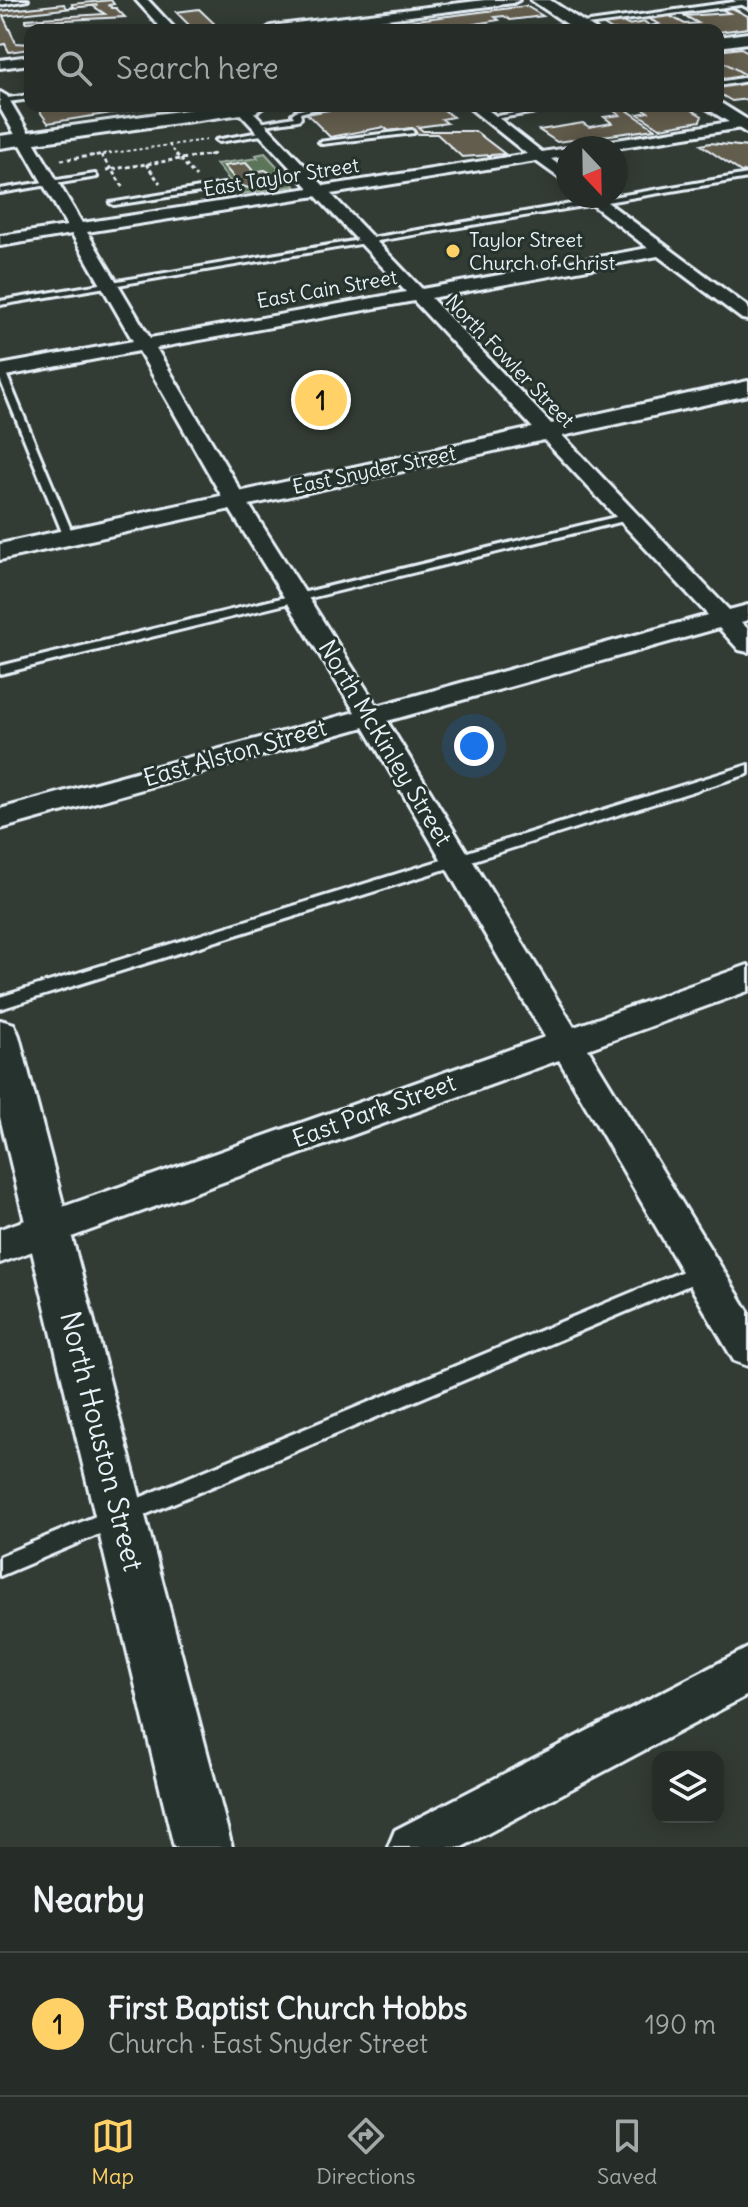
<!DOCTYPE html>
<meta charset="utf-8">
<style>
:root{--surface:#262c27;--page:#2e342f;--text:#f1f3f6;--muted:#a4a7a7;--line:#424844;--accent:#ffd166}
body{margin:0;font-family:Delius,sans-serif;background:var(--page);color:var(--text)}
.controls{position:absolute;right:24px;bottom:24px;display:grid;overflow:hidden;border-radius:16px;box-shadow:0 4px 20px #0003}
.controls button{width:72px;height:72px;display:grid;place-items:center;padding:0;border:0;border-bottom:2px solid var(--line);background:var(--surface);color:var(--text);font:40px sans-serif}
.compass{position:absolute;left:556px;top:136px;width:72px;height:72px;border-radius:50%;background:var(--surface);box-shadow:0 4px 20px #0003;rotate:158deg}
.you{position:absolute;left:474px;top:746px;width:28px;height:28px;margin:-20px;border:6px solid #fff;border-radius:50%;background:#1a73e8;box-shadow:0 0 0 12px #1a73e833}
.badge{display:grid;place-items:center;width:52px;height:52px;border-radius:50%;background:var(--accent);color:#111;font-size:26px;font-weight:700}
.pin{position:absolute;translate:-50% -50%;border:4px solid #fff;box-shadow:0 2px 8px #0006}
.list{margin:0;padding:0;list-style:none}
h2{display:flex;justify-content:space-between;align-items:center;height:104px;margin:0;padding:0 32px;font-size:34px}
h2 small{font-size:26px;font-weight:400;color:var(--muted)}
.list li{display:grid;grid-template-columns:52px 1fr auto;gap:24px;align-items:center;box-sizing:border-box;height:144px;padding:0 32px;border-top:2px solid var(--line)}
.list b{display:block;font-size:30px;white-space:nowrap}
.list p{margin:0;font-size:26px;white-space:nowrap;color:var(--muted)}
.list em{font-size:26px;font-style:normal;color:var(--muted)}
.icon{flex:none;width:44px;height:44px;fill:none;stroke:currentColor;stroke-width:2;stroke-linecap:round;stroke-linejoin:round}
.map{position:relative;flex:none;width:748px;height:1847px;overflow:hidden}
.search{position:absolute;background:var(--surface);box-shadow:0 4px 20px #0003;left:24px;right:24px;top:24px;height:88px;display:flex;align-items:center;gap:20px;box-sizing:border-box;padding:0 28px;border-radius:16px;color:var(--muted);font-size:30px}
.sheet{height:248px;background:var(--surface)}
nav{display:flex;justify-content:space-around;align-items:center;box-sizing:border-box;height:112px;border-top:2px solid var(--line);background:var(--surface);font-size:22px;color:var(--muted)}
nav a{display:grid;justify-items:center;gap:4px}
nav .on{color:var(--accent)}
.map>svg:first-child{display:block}
.green{fill:#5b7458;stroke:#a2b2a8;stroke-width:2}
.building{fill:#645d4e;stroke:#e8f1f8;stroke-width:2}
.lines{fill:none;stroke-linecap:round;stroke-linejoin:round}
.service-casing{stroke:#e8f1f8;stroke-width:6}
.minor-casing{stroke:#e8f1f8;stroke-width:6}
.tertiary-casing{stroke:#e8f1f8;stroke-width:6}
.secondary-casing{stroke:#e8f1f8;stroke-width:6}
.path-far1{stroke:#e8f1f8;stroke-width:2;stroke-dasharray:3 3;stroke-linecap:butt}
.path{stroke:#e8f1f8;stroke-width:3;stroke-dasharray:4 3;stroke-linecap:butt}
.service{fill:#26332d;fill-rule:evenodd}
.minor{fill:#26332d;fill-rule:evenodd}
.tertiary{fill:#26332d;fill-rule:evenodd}
.secondary{fill:#26332d;fill-rule:evenodd}
.poi-dot{fill:#ffd166;stroke:#26332d;stroke-width:3}
.labels{text-anchor:middle;stroke-width:6;stroke-linejoin:round;paint-order:stroke}
.far-street-label{font-size:20px;fill:#e8f1f8;stroke:#26332d}
.far-poi-label{font-size:20px;fill:#e8f1f8;stroke:#26332d;text-anchor:start}
.street-label{font-size:24px;fill:#e8f1f8;stroke:#26332d}
.near-street-label{font-size:28px;fill:#e8f1f8;stroke:#26332d}
</style>
<div class="map">
<svg width="748" height="1847" viewBox="0 0 748 1847">
<rect width="100%" height="100%" fill="#323b34"/>
<filter id="ink" filterUnits="userSpaceOnUse"><feTurbulence type="fractalNoise" baseFrequency=".0125" numOctaves="2"/><feDisplacementMap in="SourceGraphic" scale="16" xChannelSelector="R" yChannelSelector="G"/><feConvolveMatrix kernelMatrix="1 2 1 2 8 2 1 2 1" color-interpolation-filters="sRGB"/></filter>
<g filter="url(#ink)">
<!-- green -->
<path class="green" d="M265,153L295,186L241,194L216,164L258,158L256,155Z"/>
<!-- building -->
<path class="building" d="M111,0L114,4L109,5L112,8H116L125,17L26,22V19L105,14L93,6L98,5L3,16L16,43L30,44V49L9,52L5,44L0,45V11L64,4L67,8L74,7L72,4Z
M526,6L543,16L510,20L504,16L495,17L499,20L474,24L483,30H403L393,23Z
M730,7L748,16V28L718,32L612,30L599,22L619,20L628,25L645,22L650,26L659,24L645,17L666,14L685,24L698,23L685,16L729,13L719,8Z
M199,9L220,29L194,30L176,12Z
M741,48L748,52V76L718,59V51Z
M718,59L748,76V78L728,81L718,75Z
M748,80V99L732,101L718,93V85Z
M36,106H157L48,123Z
M350,106H439L453,117L442,119L447,123L418,127L423,131H475L505,154L462,157L437,134H418L412,128L389,131L384,127L330,137L307,114Z
M607,106H621L655,129L557,142L539,130L583,123L589,127L612,123L604,117L620,115Z
M639,106H685L702,116L700,121L660,128L638,114L648,112Z
M710,143L748,147V171L741,172L701,145Z
M246,163L254,172L265,170L277,177L271,178V184L248,188L240,185L224,166Z"/>
<g class="lines">
<!-- service casing -->
<g class="service-casing">
<path id="service" d="M748,0V4L548,30H532Z
M748,77V81L718,86V82Z
M30,95V99L0,103V99Z
M316,106H327L300,113L301,118L298,120L257,126L254,124L294,117L292,114L296,111Z
M556,106H572L489,120L486,118Z
M412,130L414,133L322,144L319,142Z
M265,131L267,134L219,142L216,140Z
M95,174L97,177L0,193V189Z
M748,174V178L0,305V301Z
M224,184L227,188L114,205L110,203Z
M0,369L5,371L74,537L73,539H65L64,537L0,379Z
M628,514L633,517L632,519L0,674V666Z
M748,765V774L0,1009V997Z
M700,1264L706,1266L709,1272L706,1278L0,1576V1556Z"/>
</g>
<!-- minor casing -->
<g class="minor-casing">
<path id="minor" d="M0,0H28L0,5Z
M136,0H148L176,30H163Z
M485,0H519L513,3L300,30H265L271,26Z
M733,0H748V8Z
M30,56V64L0,68V60Z
M0,92L7,96L82,223L309,188L233,106H248L324,186L527,154L467,106H483L542,152L568,148H569L568,156L551,159L568,172V184L536,161L331,194L422,289L648,248L581,196H599L748,307V320L742,319L658,256L431,298L729,610L748,605V620L741,622L748,629V652L739,650L719,628L387,721L574,1027L748,965V991L588,1049L748,1311V1366L734,1361L559,1060L0,1263V1229L545,1037L364,727L0,829V809L355,712L224,500L139,351L0,377V365L133,341L72,234L0,246V236L67,226L0,108ZM316,196L406,292L150,338L87,232ZM414,301L708,615L377,706L246,500L156,348Z
M748,119V127L616,148H585L592,144Z
M748,1648V1695L462,1847H388L395,1830Z"/>
</g>
<!-- tertiary casing -->
<g class="tertiary-casing">
<path id="tertiary" d="M748,381V395L0,560V544Z
M0,1020L14,1024L19,1036L232,1847H174L0,1117Z"/>
</g>
<!-- secondary casing -->
<g class="secondary-casing">
<path id="secondary" d="M531,0H550L596,30H576Z
M748,33V43L718,47V37Z
M719,102L748,120V134L703,106H718Z
M215,106H265L256,112L0,148V136Z"/>
</g>
<!-- path-far1 -->
<path class="path-far1" d="M169,145L178,156
M91,156L206,140
M202,156L215,154"/>
<!-- path -->
<path class="path" d="M176,154L196,177
M101,155L124,188
M61,160L106,154
M146,164L160,183
M106,170L215,154"/>
<!-- service -->
<use href="#service" class="service"/>
<!-- minor -->
<use href="#minor" class="minor"/>
<!-- tertiary -->
<use href="#tertiary" class="tertiary"/>
<!-- secondary -->
<use href="#secondary" class="secondary"/>
</g>
</g>
<!-- markers -->
<circle class="poi-dot" cx="453" cy="251" r="8"/>
<g class="labels">
<!-- far-street labels -->
<g class="far-street-label">
<text transform="translate(281 177) rotate(-9)" y="7">East Taylor Street</text>
<text transform="translate(327 289) rotate(-10)" y="7">East Cain Street</text>
<text transform="translate(510 361) rotate(46)" y="7">North Fowler Street</text>
<text transform="translate(374 470) rotate(-12)" y="7">East Snyder Street</text>
</g>
<!-- far-poi labels -->
<g class="far-poi-label">
<text x="469" y="247">Taylor Street<tspan x="469" dy="23">Church of Christ</tspan></text>
</g>
<!-- street labels -->
<g class="street-label">
<text transform="translate(385 743) rotate(59)" y="8">North McKinley Street</text>
<text transform="translate(235 753) rotate(-16)" y="8">East Alston Street</text>
<text transform="translate(374 1111) rotate(-20)" y="8">East Park Street</text>
</g>
<!-- near-street labels -->
<g class="near-street-label">
<text transform="translate(102 1441) rotate(76)" y="10">North Houston Street</text>
</g>
</g>
</svg>
<div class="controls">
<button><svg class="icon" aria-label="layers" viewBox="0 0 24 24"><path d="M12 4l9 5-9 5-9-5zM3 14l9 5 9-5"/></svg></button>
</div>
<svg class="compass" viewBox="-18 -18 36 36"><path d="M0-13l5 13h-10z" fill="#e53935"/><path d="M0 13l5-13h-10z" fill="#a4a7a7"/></svg>
<div class="you"></div>
<div class="pin badge" style="left:321px;top:400px">1</div>
<div class="search"><svg class="icon" aria-label="search" viewBox="0 0 24 24"><circle cx="10" cy="10" r="6"/><path d="M15 15l6 6"/></svg>Search here</div>
</div>
<section class="sheet">
<h2>Nearby<small></small></h2>
<ul class="list">
<li><span class="badge">1</span><div><b>First Baptist Church Hobbs</b><p>Church · East Snyder Street</p></div><em>190 m</em></li>
</ul>
</section>
<nav>
<a class="on"><svg class="icon" aria-label="map" viewBox="0 0 24 24"><path d="M3 6l6-2 6 2 6-2v14l-6 2-6-2-6 2zM9 4v14M15 6v14"/></svg>Map</a>
<a><svg class="icon" aria-label="directions" viewBox="0 0 24 24"><path d="M12 3l9 9-9 9-9-9zM9 14v-3h6M13 9l2 2-2 2"/></svg>Directions</a>
<a><svg class="icon" aria-label="saved" viewBox="0 0 24 24"><path d="M7 4h10v16l-5-4-5 4z"/></svg>Saved</a>
</nav>
